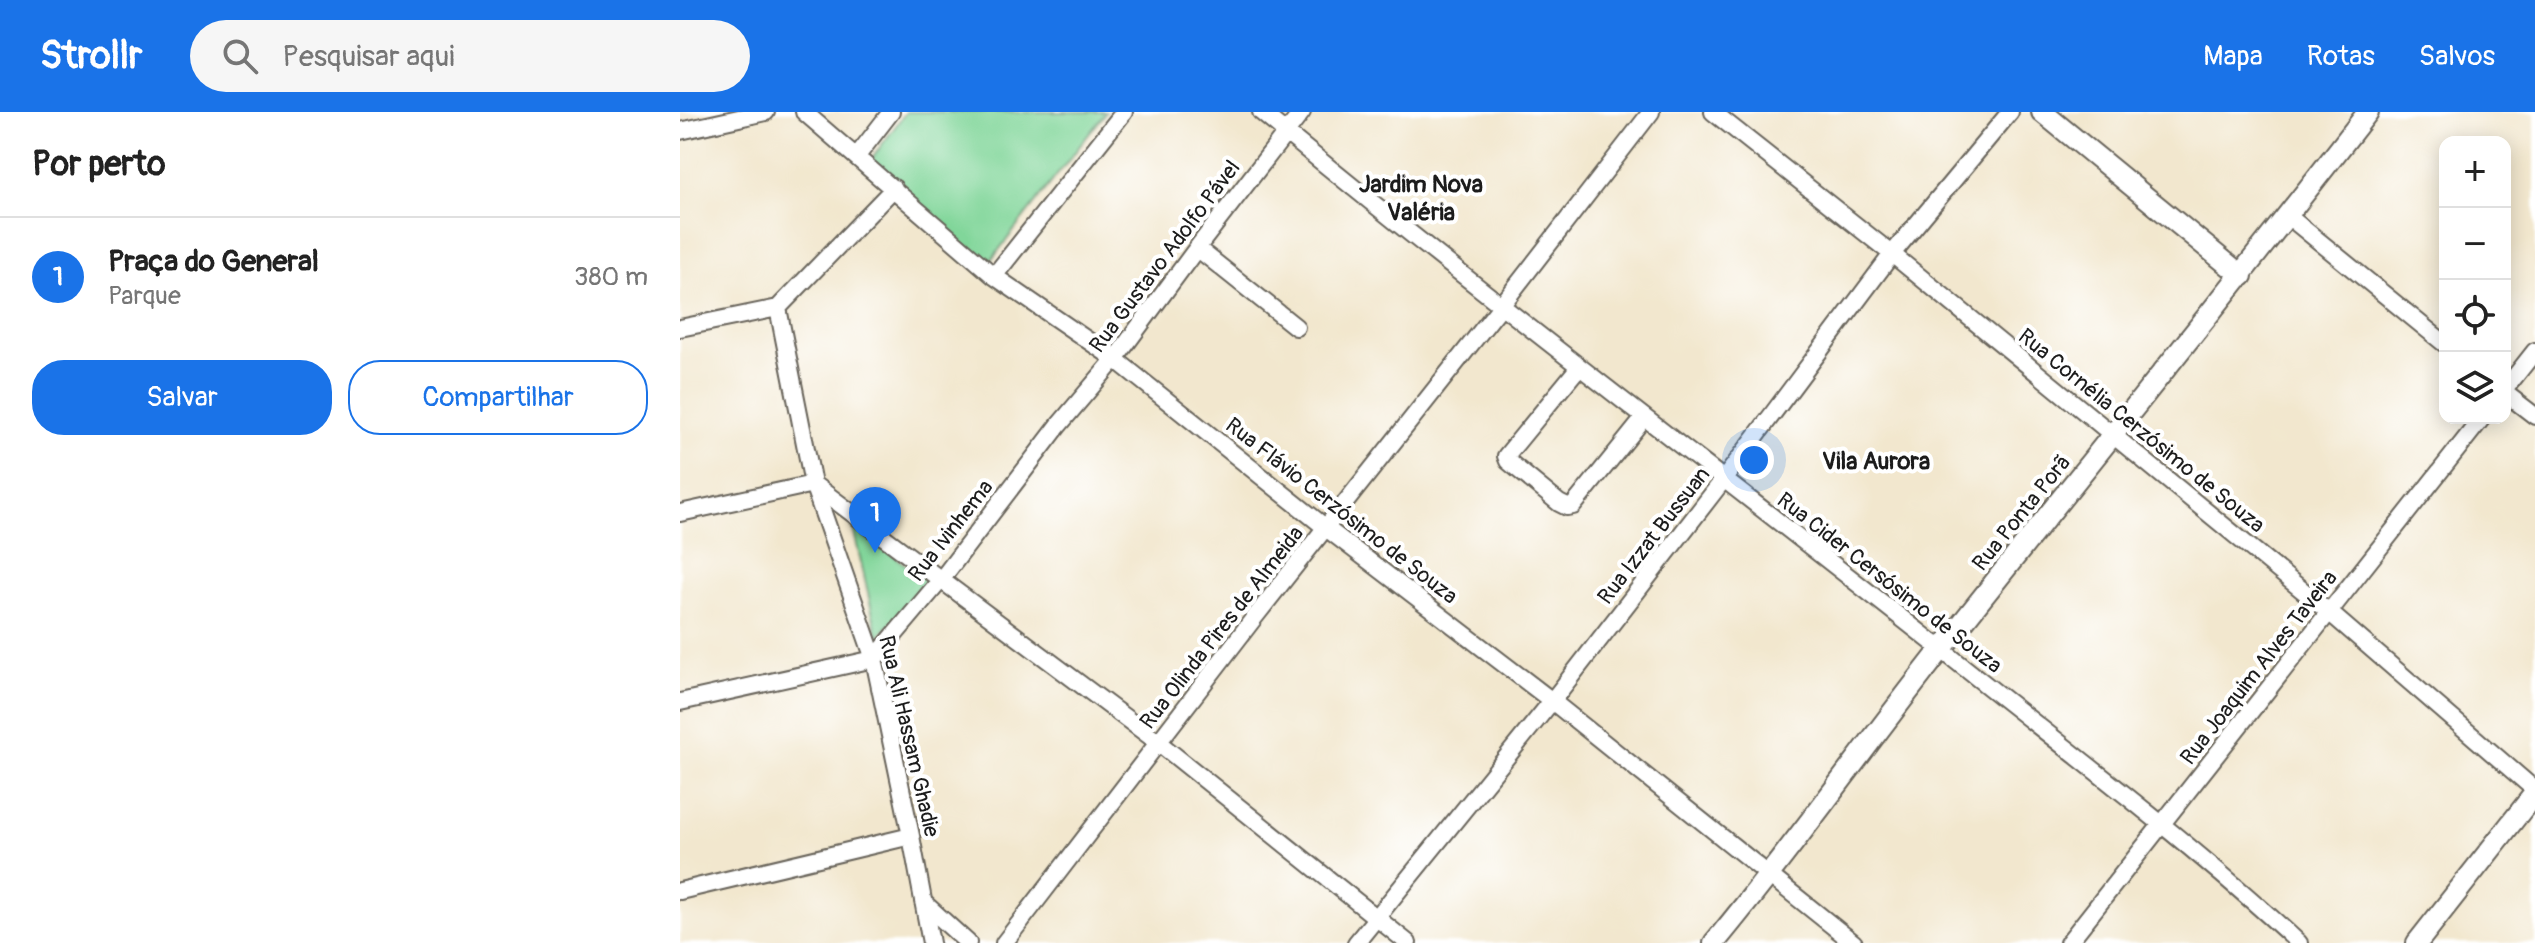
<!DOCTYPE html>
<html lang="pt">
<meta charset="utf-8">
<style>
:root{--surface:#fff;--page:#f6f6f6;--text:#222;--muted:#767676;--line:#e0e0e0;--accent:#1a73e8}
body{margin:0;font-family:Pangolin,sans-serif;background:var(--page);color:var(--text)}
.controls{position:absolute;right:24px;top:24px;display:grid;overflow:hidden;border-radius:16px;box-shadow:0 4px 20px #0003}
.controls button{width:72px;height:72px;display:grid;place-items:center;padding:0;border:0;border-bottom:2px solid var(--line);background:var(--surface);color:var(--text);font:40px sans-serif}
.you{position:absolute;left:1074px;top:348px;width:28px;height:28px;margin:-20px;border:6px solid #fff;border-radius:50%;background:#1a73e8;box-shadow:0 0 0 12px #1a73e833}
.badge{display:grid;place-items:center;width:52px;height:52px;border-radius:50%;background:var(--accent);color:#fff;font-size:26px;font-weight:700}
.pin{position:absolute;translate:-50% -66px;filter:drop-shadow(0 2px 4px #0008)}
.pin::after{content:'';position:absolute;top:42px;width:28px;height:24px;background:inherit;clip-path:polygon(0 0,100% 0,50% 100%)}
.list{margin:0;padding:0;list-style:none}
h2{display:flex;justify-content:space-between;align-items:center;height:104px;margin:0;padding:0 32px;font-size:34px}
h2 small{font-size:26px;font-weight:400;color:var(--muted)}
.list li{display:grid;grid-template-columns:52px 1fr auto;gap:24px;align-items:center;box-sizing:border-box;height:120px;padding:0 32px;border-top:2px solid var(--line)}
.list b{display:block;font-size:30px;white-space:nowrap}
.list p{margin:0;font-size:26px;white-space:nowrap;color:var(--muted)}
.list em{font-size:26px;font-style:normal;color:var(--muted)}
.actions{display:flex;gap:16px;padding:24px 32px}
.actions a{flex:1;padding:18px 0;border:2px solid var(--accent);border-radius:32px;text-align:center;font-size:28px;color:var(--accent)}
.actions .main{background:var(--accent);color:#fff}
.icon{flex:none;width:44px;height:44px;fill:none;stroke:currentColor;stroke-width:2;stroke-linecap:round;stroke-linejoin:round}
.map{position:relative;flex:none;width:1855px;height:831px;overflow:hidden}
header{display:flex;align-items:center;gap:48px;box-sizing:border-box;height:112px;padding:0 40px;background:var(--accent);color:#fff}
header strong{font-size:38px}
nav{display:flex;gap:44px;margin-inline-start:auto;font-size:28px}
.search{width:560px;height:72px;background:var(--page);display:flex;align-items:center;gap:20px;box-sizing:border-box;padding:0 28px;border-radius:44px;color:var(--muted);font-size:30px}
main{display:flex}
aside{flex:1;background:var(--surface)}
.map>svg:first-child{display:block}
.green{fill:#81d69a;stroke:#4e795b;stroke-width:2}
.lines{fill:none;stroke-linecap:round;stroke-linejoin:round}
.minor-casing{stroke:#67635a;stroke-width:20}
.tertiary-casing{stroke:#67635a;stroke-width:24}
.minor{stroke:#fff;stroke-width:16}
.tertiary{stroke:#fff;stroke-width:20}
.labels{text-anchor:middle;stroke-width:8;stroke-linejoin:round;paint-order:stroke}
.street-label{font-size:22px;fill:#1c1c1c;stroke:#fff}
.neighbourhood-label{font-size:24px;font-weight:bold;fill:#1c1c1c;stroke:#fff}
</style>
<header>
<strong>Strollr</strong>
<div class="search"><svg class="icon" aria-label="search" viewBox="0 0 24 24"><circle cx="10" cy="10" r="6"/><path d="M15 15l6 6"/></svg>Pesquisar aqui</div>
<nav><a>Mapa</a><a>Rotas</a><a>Salvos</a></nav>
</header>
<main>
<aside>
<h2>Por perto<small></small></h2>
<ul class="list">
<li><span class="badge">1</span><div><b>Praça do General</b><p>Parque</p></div><em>380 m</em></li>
</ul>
<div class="actions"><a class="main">Salvar</a><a>Compartilhar</a></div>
</aside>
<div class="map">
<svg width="1855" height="831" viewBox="0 0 1855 831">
<rect width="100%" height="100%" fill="#fff"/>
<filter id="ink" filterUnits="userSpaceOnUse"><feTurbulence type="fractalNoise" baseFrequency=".0125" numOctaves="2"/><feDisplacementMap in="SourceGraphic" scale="16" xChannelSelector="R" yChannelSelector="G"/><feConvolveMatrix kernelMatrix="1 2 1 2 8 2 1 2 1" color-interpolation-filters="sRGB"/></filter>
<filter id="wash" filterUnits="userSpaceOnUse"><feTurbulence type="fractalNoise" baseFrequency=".006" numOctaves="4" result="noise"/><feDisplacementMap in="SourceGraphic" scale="32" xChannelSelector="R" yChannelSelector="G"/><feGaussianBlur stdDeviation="1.8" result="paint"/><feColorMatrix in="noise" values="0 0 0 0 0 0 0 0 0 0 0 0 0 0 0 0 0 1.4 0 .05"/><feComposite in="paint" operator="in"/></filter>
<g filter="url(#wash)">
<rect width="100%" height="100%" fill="#f2e7ce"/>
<!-- green -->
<path class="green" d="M226,0H426L308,152L184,57Z
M172,411L249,471L198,525Z"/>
</g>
<g filter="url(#ink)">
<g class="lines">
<!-- minor casing -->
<g class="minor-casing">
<path id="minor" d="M124,0L314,164L435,247L646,416L872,589L1174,831
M581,0C818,196 1064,380 1305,572C1411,656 1520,739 1619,831
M1033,0L1212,142L1649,500L1855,678
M0,19L86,0
M177,44L211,0
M1608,104L1765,232
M517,136L616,215
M314,164L444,0
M98,196L133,372L194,547L231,724L251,831
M98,196L214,76
M0,216L98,196
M899,255L826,344L828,349L879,391L887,395L893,394L964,306
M1825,277L1855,239
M1825,281L1855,304
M0,401L133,372L479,631L728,831
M0,590L194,547L260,469L379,313L435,247L517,136L622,0
M0,779L231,724
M243,790L288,831
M324,831L574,506L821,194L971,0
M676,831L872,589L1044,367L1212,142L1330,0
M1388,831L1802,306"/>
</g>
<!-- tertiary casing -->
<g class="tertiary-casing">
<path id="tertiary" d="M1362,0L1562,164
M1034,831C1114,735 1186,632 1263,535C1405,356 1549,180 1688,0
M1737,831L1855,681"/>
</g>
<!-- minor -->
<use href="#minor" class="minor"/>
<!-- tertiary -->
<use href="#tertiary" class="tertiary"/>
</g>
</g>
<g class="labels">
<!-- street labels -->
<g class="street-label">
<text transform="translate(484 144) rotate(-53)" y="8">Rua Gustavo Adolfo Pável</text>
<text transform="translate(1462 318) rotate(39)" y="8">Rua Cornélia Cerzósimo de Souza</text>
<text transform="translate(662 398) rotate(38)" y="8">Rua Flávio Cerzósimo de Souza</text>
<text transform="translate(1341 400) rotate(-51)" y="8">Rua Ponta Porã</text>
<text transform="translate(270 418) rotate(-52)" y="8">Rua Ivinhema</text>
<text transform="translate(973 423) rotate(-52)" y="8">Rua Izzat Bussuan</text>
<text transform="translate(1210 470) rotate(38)" y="8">Rua Cider Cersósimo de Souza</text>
<text transform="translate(541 515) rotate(-52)" y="8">Rua Olinda Pires de Almeida</text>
<text transform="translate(1578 555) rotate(-52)" y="8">Rua Joaquim Alves Taveira</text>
<text transform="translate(230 624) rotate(77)" y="8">Rua Ali Hassam Ghadie</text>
</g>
<!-- neighbourhood labels -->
<g class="neighbourhood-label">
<text x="741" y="80">Jardim Nova<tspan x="741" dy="28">Valéria</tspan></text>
<text x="1196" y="357">Vila Aurora</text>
</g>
</g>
</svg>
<div class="controls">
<button>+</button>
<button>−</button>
<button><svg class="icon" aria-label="locate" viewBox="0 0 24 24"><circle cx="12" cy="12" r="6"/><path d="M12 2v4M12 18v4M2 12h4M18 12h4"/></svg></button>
<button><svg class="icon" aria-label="layers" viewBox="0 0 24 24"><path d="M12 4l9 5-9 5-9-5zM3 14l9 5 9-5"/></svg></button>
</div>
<div class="you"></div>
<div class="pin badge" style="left:195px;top:441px">1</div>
</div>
</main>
